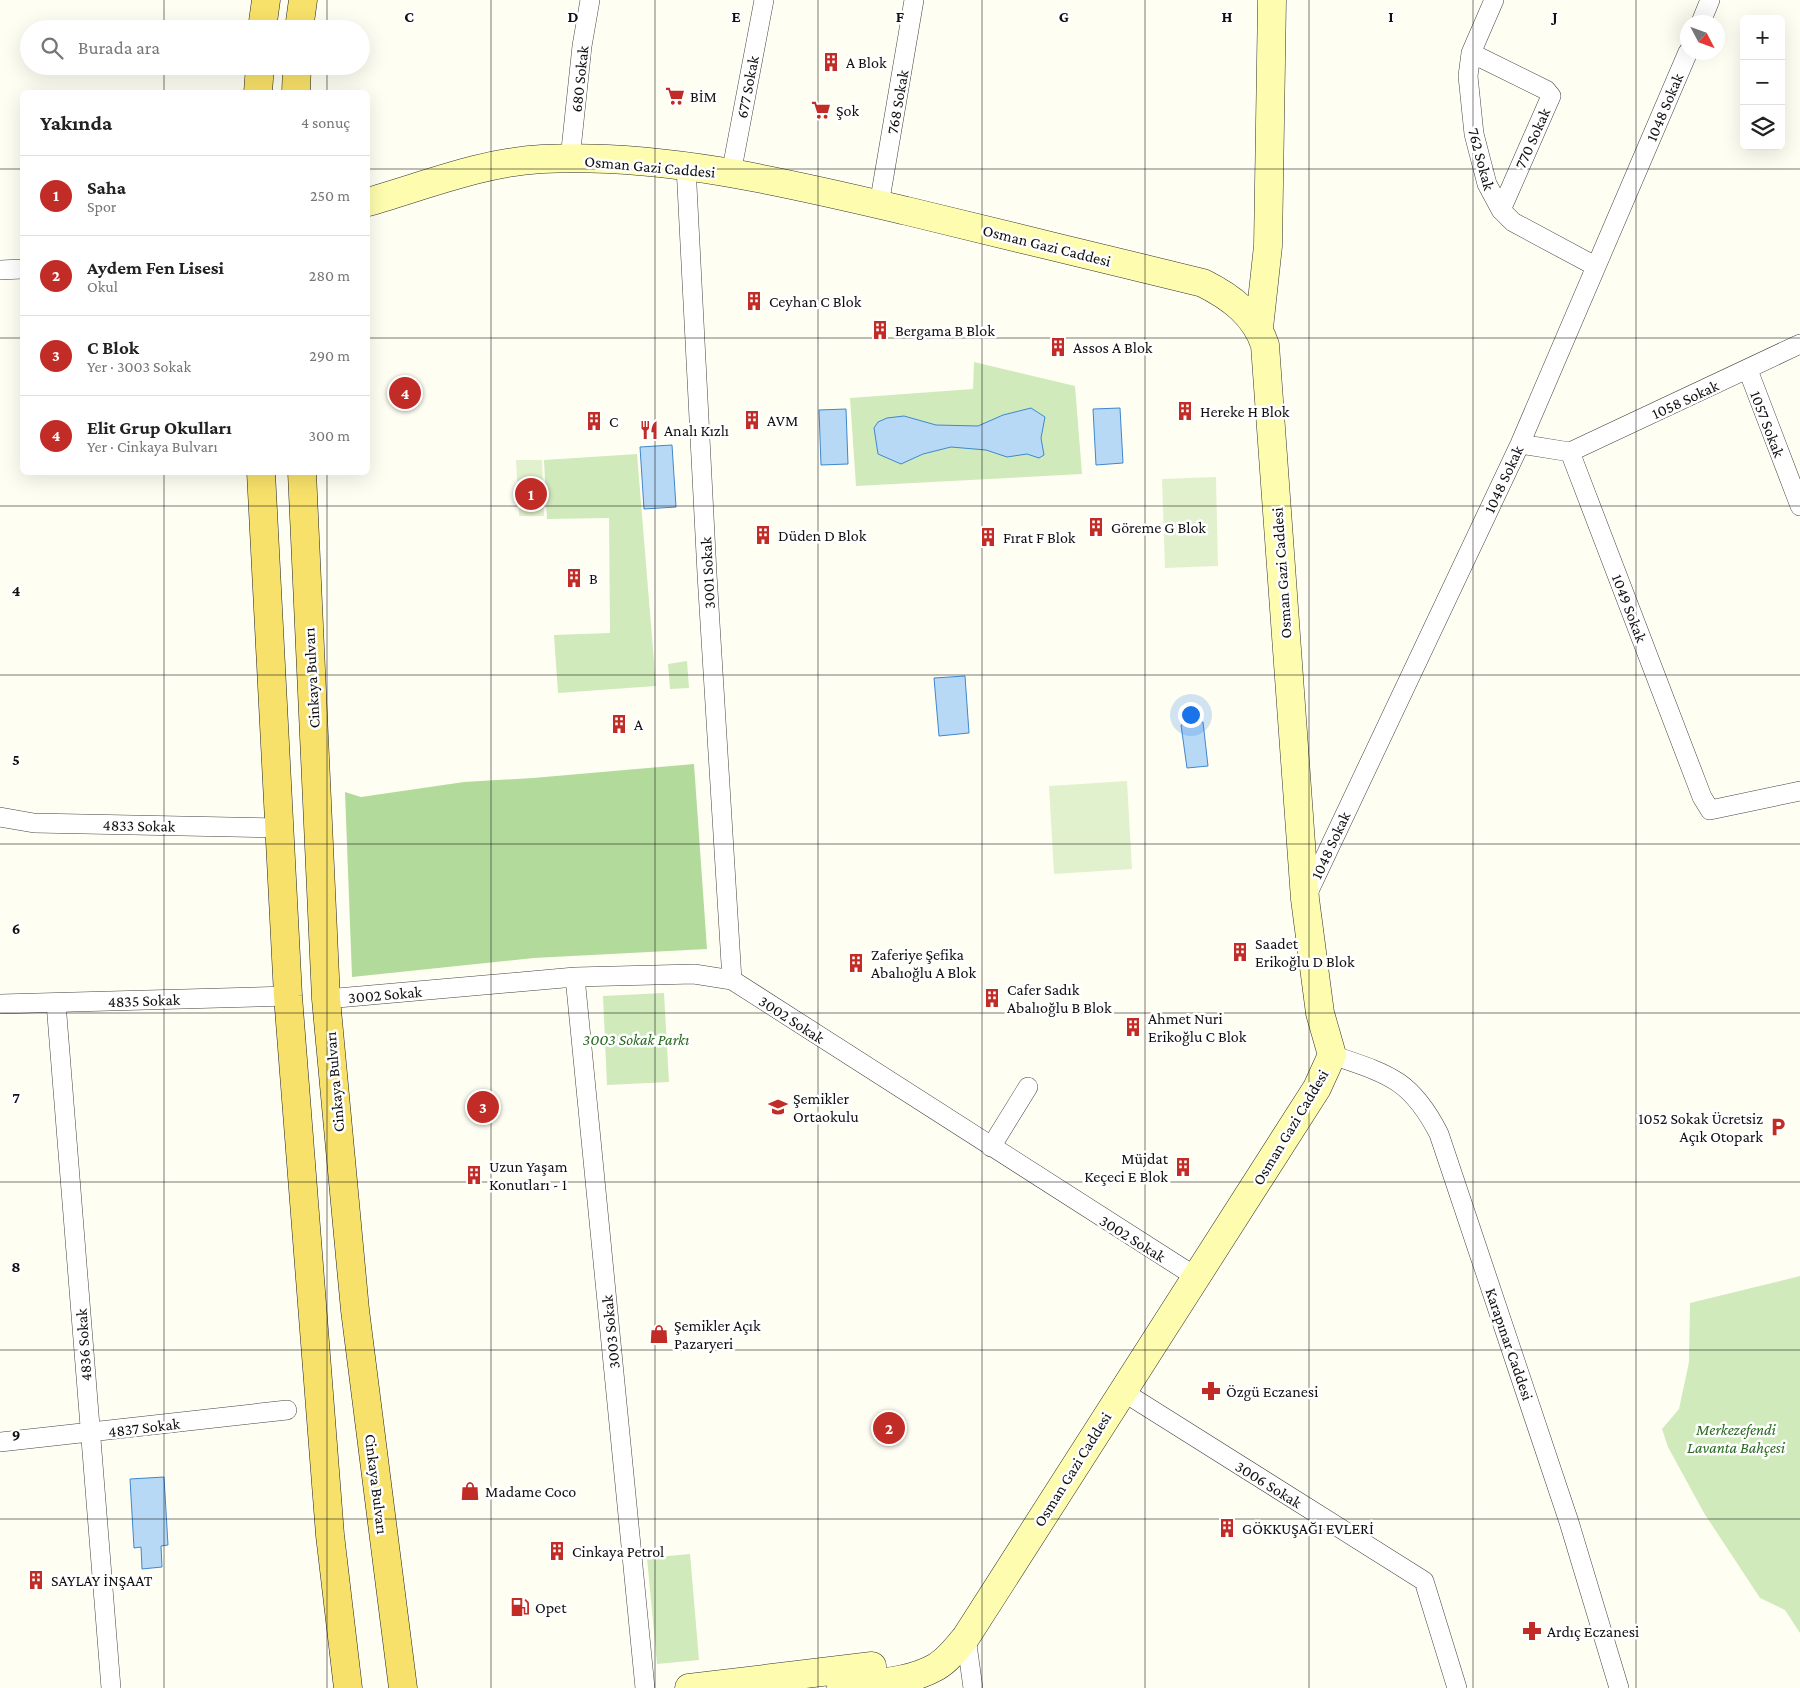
<!DOCTYPE html>
<html lang="tr">
<meta charset="utf-8">
<style>
:root{--surface:#fff;--page:#f2f2f2;--text:#222;--muted:#767676;--line:#e0e0e0;--accent:#c12c27}
body{margin:0;font-family:"Crimson Pro",serif;background:var(--page);color:var(--text)}
.controls{position:absolute;right:15px;top:15px;display:grid;overflow:hidden;border-radius:8px;box-shadow:0 5px 20px #0002}
.controls button{width:45px;height:45px;display:grid;place-items:center;padding:0;border:0;border-bottom:1px solid var(--line);background:var(--surface);color:var(--text);font:25px sans-serif}
.compass{position:absolute;left:1680px;top:15px;width:45px;height:45px;border-radius:50%;background:var(--surface);box-shadow:0 5px 20px #0002;rotate:131deg}
.you{position:absolute;left:1190px;top:714px;width:18px;height:18px;margin:-12px;border:4px solid #fff;border-radius:50%;background:#1a73e8;box-shadow:0 0 0 8px #1a73e833}
.badge{display:grid;place-items:center;width:32px;height:32px;border-radius:50%;background:var(--accent);color:#fff;font-size:16px;font-weight:700}
.pin{position:absolute;translate:-50% -50%;border:2px solid #fff;box-shadow:0 1px 5px #0006}
.list{margin:0;padding:0;list-style:none}
h2{display:flex;justify-content:space-between;align-items:center;height:65px;margin:0;padding:0 20px;font-size:21px}
h2 small{font-size:16px;font-weight:400;color:var(--muted)}
.list li{display:grid;grid-template-columns:32px 1fr auto;gap:15px;align-items:center;box-sizing:border-box;height:80px;padding:0 20px;border-top:1px solid var(--line)}
.list b{display:block;font-size:19px;white-space:nowrap}
.list p{margin:0;font-size:16px;white-space:nowrap;color:var(--muted)}
.list em{font-size:16px;font-style:normal;color:var(--muted)}
.icon{flex:none;width:28px;height:28px;fill:none;stroke:currentColor;stroke-width:2;stroke-linecap:round;stroke-linejoin:round}
.map{position:relative;flex:none;width:1800px;height:1688px;overflow:hidden}
.search{position:absolute;background:var(--surface);box-shadow:0 5px 20px #0002;left:20px;top:20px;width:350px;height:55px;display:flex;align-items:center;gap:12px;box-sizing:border-box;padding:0 18px;border-radius:28px;color:var(--muted);font-size:19px}
.panel{position:absolute;background:var(--surface);box-shadow:0 5px 20px #0002;left:20px;top:90px;width:350px;height:385px;border-radius:8px}
.map>svg:first-child{display:block}
.green{fill:#d0eabc}
.forest{fill:#b2db9b}
.pitch{fill:#e2f1cd}
.water{fill:#b7d9f6;stroke:#3e88ce}
.lines{fill:none;stroke-linecap:round;stroke-linejoin:round}
.street-casing{stroke:#434343;stroke-width:20}
.secondary-casing{stroke:#323232;stroke-width:29}
.primary-casing{stroke:#212121;stroke-width:29}
.street{stroke:#fff;stroke-width:19}
.secondary{stroke:#fefcae;stroke-width:28}
.primary{stroke:#f8e16a;stroke-width:28}
.grid{fill:none;stroke:#101010;stroke-width:1;stroke-opacity:0.55}
.labels{text-anchor:middle;stroke-width:5;stroke-linejoin:round;paint-order:stroke}
.poi-label{font-size:16px;fill:#101010;stroke:#fff;text-anchor:start}
.street-label{font-size:16px;fill:#101010;stroke:#fff}
.park-label{font-size:16px;font-style:italic;fill:#28691f;stroke:#fff}
.grid-label{font-size:16px;text-anchor:middle;font-weight:bold;fill:#101010;stroke:#fff;stroke-width:5;stroke-linejoin:round;paint-order:stroke}
</style>
<div class="map">
<svg width="1800" height="1688" viewBox="0 0 1800 1688">
<rect width="100%" height="100%" fill="#fffef3"/>
<!-- green -->
<path class="green" d="M974,362L1075,386L1082,474L856,486L850,398L973,389Z
M637,454L656,686L558,693L554,635L610,633L609,518L547,519L544,460Z
M687,661L689,688L670,689L668,664Z
M664,993L669,1082L607,1085L603,996Z
M1800,1276V1633L1785,1610L1760,1598L1704,1513L1668,1447L1662,1429L1679,1409L1689,1362L1690,1303Z
M690,1554L699,1660L657,1664L647,1558Z"/>
<!-- forest -->
<path class="forest" d="M694,764L707,949L534,958L352,977L345,792L361,797L464,782L533,778Z"/>
<!-- pitch -->
<path class="pitch" d="M516,460H542L544,516H519Z
M1216,477L1218,566L1165,568L1162,479Z
M1127,781L1132,869L1054,874L1049,786Z"/>
<!-- water -->
<path class="water" d="M1031,408L1045,417L1041,438L1044,455L1039,458L1027,454L1007,457L986,450L951,447L923,454L901,464L878,454L874,428L878,422L887,418L904,416L936,425L978,426L1003,415Z
M1120,408L1123,463L1096,465L1093,409Z
M846,409L848,464L821,465L819,410Z
M672,445L676,507L644,509L640,447Z
M965,676L969,733L939,736L934,678Z
M1203,722L1208,766L1187,768L1181,725Z
M164,1477L168,1545L161,1546L162,1567L142,1569L141,1547L134,1548L130,1479Z"/>
<g class="lines">
<!-- street casing -->
<g class="street-casing">
<path id="street" d="M1494,0L1471,53L1468,76L1474,134L1487,184L1501,210L1513,222L1595,266
M1701,22L1710,0
M1471,53L1546,90L1551,96L1501,210
M570,159L582,46L590,0
M686,166L707,574L732,980
M731,174L764,0
M879,205L914,0
M0,270L22,269
M1748,370L1800,506
M1520,444L1570,452L1702,797L1710,810L1800,791
M1570,452L1800,344
M0,817L34,823L280,828
M1307,895L1520,444L1688,52
M575,977L645,1688
M326,999L575,977L694,974L732,980L1196,1277
M56,1003L111,1688
M0,1004L288,996
M1332,1055C1388,1074 1411,1079 1439,1134L1569,1522L1619,1688
M991,1147L1028,1087
M1122,1391L1424,1581L1457,1688
M0,1442L287,1410
M966,1637L973,1688"/>
</g>
<!-- secondary casing -->
<g class="secondary-casing">
<path id="secondary" d="M368,202C424,186 483,162 542,159C665,153 788,183 907,211C1006,235 1104,259 1203,283C1231,297 1255,315 1265,345L1305,899L1320,1013L1332,1055L1317,1088L966,1637C957,1648 948,1660 936,1667C908,1683 871,1683 841,1688
M1259,328L1268,246L1272,0
M689,1688L872,1666"/>
</g>
<!-- primary casing -->
<g class="primary-casing">
<path id="primary" d="M262,29L266,0
M299,29L303,0
M258,92L260,66
M296,92L297,66
M261,472L288,996L330,1535L348,1688
M302,472L326,999L355,1310L403,1688"/>
</g>
<!-- street -->
<use href="#street" class="street"/>
<!-- secondary -->
<use href="#secondary" class="secondary"/>
<!-- primary -->
<use href="#primary" class="primary"/>
</g>
<!-- grid -->
<path class="grid" d="M164,0V29M327,0V29M491,0V1688M655,0V1688M818,0V1688M982,0V1688M1145,0V1688M1309,0V1688M1473,0V1688M1636,0V1688M164,66V92M327,66V92M0,169H22M368,169H1800M0,338H22M368,338H1800M164,472V1688M327,472V1688M0,506H1800M0,675H1800M0,844H1800M0,1013H1800M0,1182H1800M0,1350H1800M0,1519H1800"/>
<!-- icons -->
<defs>
<g id="building-bare" transform="scale(1.5)"><path d="M-4-6H4V6H1V3H-1V6H-4ZM-2.5-4.3h1.7v1.8h-1.7ZM.8-4.3h1.7v1.8H.8ZM-2.5-1h1.7V.8h-1.7ZM.8-1h1.7V.8H.8Z" fill="#c12c27" stroke="#fff" stroke-width="2.5" paint-order="stroke"/></g>
<g id="supermarket-bare" transform="scale(1.5)"><path d="M-6-5.5h2.5l.6 2H6L4.5 2H-2.5L-4.4-4H-6ZM-1.5 3.2a1.3 1.3 0 1 0 .1 0ZM3 3.2a1.3 1.3 0 1 0 .1 0Z" fill="#c12c27" stroke="#fff" stroke-width="2.5" paint-order="stroke"/></g>
<g id="restaurant-bare" transform="scale(1.5)"><path d="M-5-6h1v4h1v-4h1v4h1v-4h1v5L-1.5 .5V6h-2V.5L-5-1ZM5-6V6H3V1.5H1.5Q1.5-4 5-6Z" fill="#c12c27" stroke="#fff" stroke-width="2.5" paint-order="stroke"/></g>
<g id="school-bare" transform="scale(1.5)"><path d="M0-5L7-2L0 1L-7-2ZM-4 1L0 2.5L4 1V4Q0 6-4 4Z" fill="#c12c27" stroke="#fff" stroke-width="2.5" paint-order="stroke"/></g>
<g id="parking-bare" transform="scale(1.5)"><path d="M-3.5-5.5H1a3.5 3.5 0 0 1 0 7H-1V5.5H-3.5ZM-1-3.4V-.6H.8a1.4 1.4 0 0 0 0-2.8Z" fill="#c12c27" stroke="#fff" stroke-width="2.5" paint-order="stroke"/></g>
<g id="shop-bare" transform="scale(1.5)"><path d="M-5-2.5h2.3a2.7 3.5 0 0 1 5.4 0H5L5.5 6h-11ZM-1.5-2.5h3a1.5 2.3 0 0 0-3 0Z" fill="#c12c27" stroke="#fff" stroke-width="2.5" paint-order="stroke"/></g>
<g id="pharmacy-bare" transform="scale(1.5)"><path d="M-2-6h4v4h4v4h-4v4h-4v-4h-4v-4h4Z" fill="#c12c27" stroke="#fff" stroke-width="2.5" paint-order="stroke"/></g>
<g id="fuel-bare" transform="scale(1.5)"><path d="M-5.5-6h7V0h2V4h1.3V-2.5L3-4.5l.8-.8L6-3V5H2.5V1h-1V6h-7ZM-4.2-4.7v3.2H.2V-4.7Z" fill="#c12c27" stroke="#fff" stroke-width="2.5" paint-order="stroke"/></g>
</defs>
<g fill-rule="evenodd">
<use href="#building-bare" x="831" y="62"/>
<use href="#supermarket-bare" x="675" y="96"/>
<use href="#supermarket-bare" x="821" y="110"/>
<use href="#building-bare" x="754" y="301"/>
<use href="#building-bare" x="880" y="330"/>
<use href="#building-bare" x="1058" y="347"/>
<use href="#building-bare" x="1185" y="411"/>
<use href="#building-bare" x="752" y="420"/>
<use href="#building-bare" x="594" y="421"/>
<use href="#restaurant-bare" x="649" y="430"/>
<use href="#building-bare" x="1096" y="527"/>
<use href="#building-bare" x="763" y="535"/>
<use href="#building-bare" x="988" y="537"/>
<use href="#building-bare" x="574" y="578"/>
<use href="#building-bare" x="619" y="724"/>
<use href="#building-bare" x="1240" y="952"/>
<use href="#building-bare" x="856" y="963"/>
<use href="#building-bare" x="992" y="998"/>
<use href="#building-bare" x="1133" y="1027"/>
<use href="#school-bare" x="778" y="1107"/>
<use href="#parking-bare" x="1778" y="1127"/>
<use href="#building-bare" x="1183" y="1167"/>
<use href="#building-bare" x="474" y="1175"/>
<use href="#shop-bare" x="659" y="1334"/>
<use href="#pharmacy-bare" x="1211" y="1391"/>
<use href="#shop-bare" x="470" y="1491"/>
<use href="#building-bare" x="1227" y="1528"/>
<use href="#building-bare" x="557" y="1551"/>
<use href="#building-bare" x="36" y="1580"/>
<use href="#fuel-bare" x="520" y="1607"/>
<use href="#pharmacy-bare" x="1532" y="1631"/>
</g>
<g class="labels">
<!-- poi labels -->
<g class="poi-label">
<text x="846" y="68">A Blok</text>
<text x="690" y="102">BİM</text>
<text x="836" y="116">Şok</text>
<text x="769" y="307">Ceyhan C Blok</text>
<text x="895" y="336">Bergama B Blok</text>
<text x="1073" y="353">Assos A Blok</text>
<text x="1200" y="417">Hereke H Blok</text>
<text x="767" y="426">AVM</text>
<text x="609" y="427">C</text>
<text x="664" y="436">Analı Kızlı</text>
<text x="1111" y="533">Göreme G Blok</text>
<text x="778" y="541">Düden D Blok</text>
<text x="1003" y="543">Fırat F Blok</text>
<text x="589" y="584">B</text>
<text x="634" y="730">A</text>
<text x="1255" y="949">Saadet<tspan x="1255" dy="18">Erikoğlu D Blok</tspan></text>
<text x="871" y="960">Zaferiye Şefika<tspan x="871" dy="18">Abalıoğlu A Blok</tspan></text>
<text x="1007" y="995">Cafer Sadık<tspan x="1007" dy="18">Abalıoğlu B Blok</tspan></text>
<text x="1148" y="1024">Ahmet Nuri<tspan x="1148" dy="18">Erikoğlu C Blok</tspan></text>
<text x="793" y="1104">Şemikler<tspan x="793" dy="18">Ortaokulu</tspan></text>
<text x="1763" y="1124" text-anchor="end">1052 Sokak Ücretsiz<tspan x="1763" dy="18">Açık Otopark</tspan></text>
<text x="1168" y="1164" text-anchor="end">Müjdat<tspan x="1168" dy="18">Keçeci E Blok</tspan></text>
<text x="489" y="1172">Uzun Yaşam<tspan x="489" dy="18">Konutları - 1</tspan></text>
<text x="674" y="1331">Şemikler Açık<tspan x="674" dy="18">Pazaryeri</tspan></text>
<text x="1226" y="1397">Özgü Eczanesi</text>
<text x="485" y="1497">Madame Coco</text>
<text x="1242" y="1534">GÖKKUŞAĞI EVLERİ</text>
<text x="572" y="1557">Cinkaya Petrol</text>
<text x="51" y="1586">SAYLAY İNŞAAT</text>
<text x="535" y="1613">Opet</text>
<text x="1547" y="1637">Ardıç Eczanesi</text>
</g>
<!-- street labels -->
<g class="street-label">
<text transform="translate(579 79) rotate(-84)" y="6">680 Sokak</text>
<text transform="translate(747 87) rotate(-79)" y="6">677 Sokak</text>
<text transform="translate(897 102) rotate(-80)" y="6">768 Sokak</text>
<text transform="translate(1664 107) rotate(-67)" y="6">1048 Sokak</text>
<text transform="translate(1532 138) rotate(-66)" y="6">770 Sokak</text>
<text transform="translate(1482 159) rotate(75)" y="6">762 Sokak</text>
<text transform="translate(650 166) rotate(5)" y="6">Osman Gazi Caddesi</text>
<text transform="translate(1047 245) rotate(14)" y="6">Osman Gazi Caddesi</text>
<text transform="translate(1685 399) rotate(-25)" y="6">1058 Sokak</text>
<text transform="translate(1768 424) rotate(69)" y="6">1057 Sokak</text>
<text transform="translate(1503 479) rotate(-65)" y="6">1048 Sokak</text>
<text transform="translate(707 573) rotate(-93)" y="6">3001 Sokak</text>
<text transform="translate(1281 573) rotate(-94)" y="6">Osman Gazi Caddesi</text>
<text transform="translate(1630 608) rotate(69)" y="6">1049 Sokak</text>
<text transform="translate(311 678) rotate(-93)" y="6">Cinkaya Bulvarı</text>
<text transform="translate(139 825) rotate(1)" y="6">4833 Sokak</text>
<text transform="translate(1330 845) rotate(-65)" y="6">1048 Sokak</text>
<text transform="translate(385 994) rotate(-5)" y="6">3002 Sokak</text>
<text transform="translate(144 1000) rotate(-2)" y="6">4835 Sokak</text>
<text transform="translate(792 1019) rotate(33)" y="6">3002 Sokak</text>
<text transform="translate(334 1082) rotate(-95)" y="6">Cinkaya Bulvarı</text>
<text transform="translate(1290 1127) rotate(-59)" y="6">Osman Gazi Caddesi</text>
<text transform="translate(1133 1238) rotate(32)" y="6">3002 Sokak</text>
<text transform="translate(610 1332) rotate(-96)" y="6">3003 Sokak</text>
<text transform="translate(1510 1344) rotate(71)" y="6">Karapınar Caddesi</text>
<text transform="translate(83 1345) rotate(-94)" y="6">4836 Sokak</text>
<text transform="translate(144 1427) rotate(-7)" y="6">4837 Sokak</text>
<text transform="translate(1072 1469) rotate(-58)" y="6">Osman Gazi Caddesi</text>
<text transform="translate(377 1484) rotate(83)" y="6">Cinkaya Bulvarı</text>
<text transform="translate(1269 1484) rotate(32)" y="6">3006 Sokak</text>
</g>
<!-- park labels -->
<g class="park-label">
<text x="636" y="1045">3003 Sokak Parkı</text>
<text x="1736" y="1435">Merkezefendi<tspan x="1736" dy="18">Lavanta Bahçesi</tspan></text>
</g>
</g>
<g class="grid-label">
<text x="409" y="22">C</text>
<text x="573" y="22">D</text>
<text x="736" y="22">E</text>
<text x="900" y="22">F</text>
<text x="1064" y="22">G</text>
<text x="1227" y="22">H</text>
<text x="1391" y="22">I</text>
<text x="1555" y="22">J</text>
<text x="16" y="596">4</text>
<text x="16" y="765">5</text>
<text x="16" y="934">6</text>
<text x="16" y="1103">7</text>
<text x="16" y="1272">8</text>
<text x="16" y="1440">9</text>
</g>
</svg>
<div class="controls">
<button>+</button>
<button>−</button>
<button><svg class="icon" aria-label="layers" viewBox="0 0 24 24"><path d="M12 4l9 5-9 5-9-5zM3 14l9 5 9-5"/></svg></button>
</div>
<svg class="compass" viewBox="-18 -18 36 36"><path d="M0-13l5 13h-10z" fill="#e53935"/><path d="M0 13l5-13h-10z" fill="#767676"/></svg>
<div class="you"></div>
<div class="pin badge" style="left:531px;top:494px">1</div>
<div class="pin badge" style="left:889px;top:1428px">2</div>
<div class="pin badge" style="left:483px;top:1107px">3</div>
<div class="pin badge" style="left:405px;top:393px">4</div>
<div class="search"><svg class="icon" aria-label="search" viewBox="0 0 24 24"><circle cx="10" cy="10" r="6"/><path d="M15 15l6 6"/></svg>Burada ara</div>
<section class="panel">
<h2>Yakında<small>4 sonuç</small></h2>
<ul class="list">
<li><span class="badge">1</span><div><b>Saha</b><p>Spor</p></div><em>250 m</em></li>
<li><span class="badge">2</span><div><b>Aydem Fen Lisesi</b><p>Okul</p></div><em>280 m</em></li>
<li><span class="badge">3</span><div><b>C Blok</b><p>Yer · 3003 Sokak</p></div><em>290 m</em></li>
<li><span class="badge">4</span><div><b>Elit Grup Okulları</b><p>Yer · Cinkaya Bulvarı</p></div><em>300 m</em></li>
</ul>
</section>
</div>
